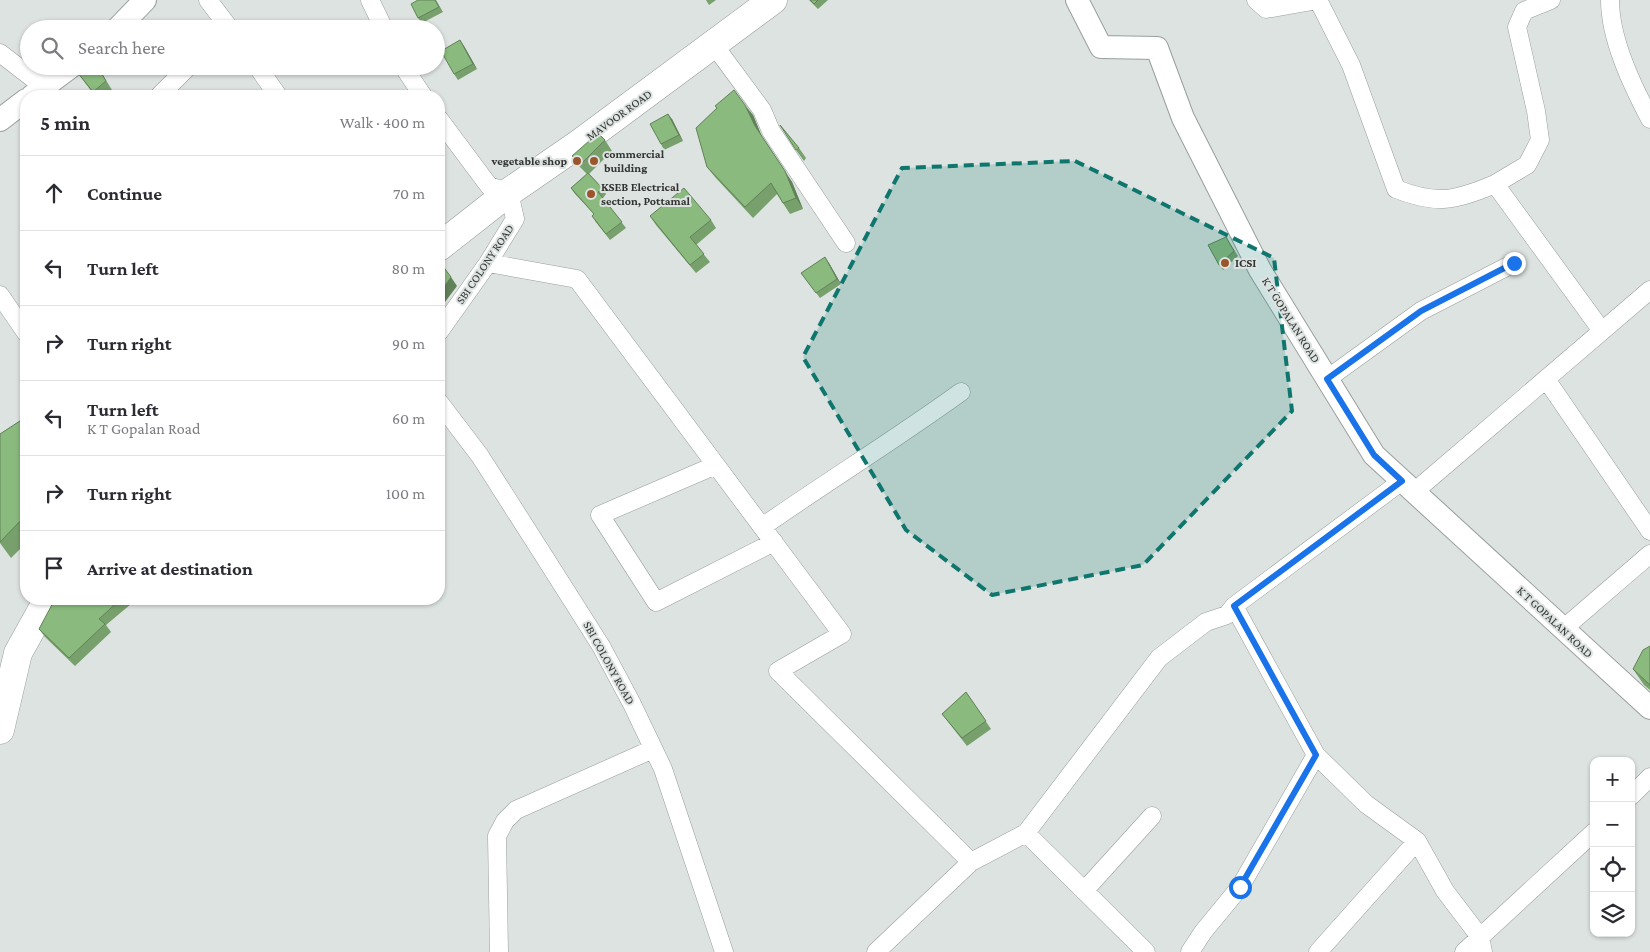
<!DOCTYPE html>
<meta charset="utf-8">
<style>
:root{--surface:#fff;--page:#f7f7f7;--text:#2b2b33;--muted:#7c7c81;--line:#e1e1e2}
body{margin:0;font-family:"Crimson Pro",serif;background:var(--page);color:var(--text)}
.controls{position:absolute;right:15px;bottom:15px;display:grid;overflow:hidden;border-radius:10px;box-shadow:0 1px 4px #0004}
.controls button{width:45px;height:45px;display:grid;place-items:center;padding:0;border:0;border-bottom:1px solid var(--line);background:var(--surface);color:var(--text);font:25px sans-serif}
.stop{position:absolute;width:15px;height:15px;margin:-11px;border:4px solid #1a73e8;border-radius:50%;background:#fff}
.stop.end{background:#1a73e8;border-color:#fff;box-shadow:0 1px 5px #0008}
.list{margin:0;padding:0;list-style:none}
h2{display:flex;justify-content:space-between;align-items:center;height:65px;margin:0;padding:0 20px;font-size:21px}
h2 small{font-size:16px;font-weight:400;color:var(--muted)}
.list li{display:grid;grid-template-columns:32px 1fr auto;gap:15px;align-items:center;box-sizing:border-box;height:75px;padding:0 20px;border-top:1px solid var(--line)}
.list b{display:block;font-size:19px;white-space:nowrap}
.list p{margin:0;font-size:16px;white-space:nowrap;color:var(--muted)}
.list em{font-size:16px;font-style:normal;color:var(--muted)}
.icon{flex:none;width:28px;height:28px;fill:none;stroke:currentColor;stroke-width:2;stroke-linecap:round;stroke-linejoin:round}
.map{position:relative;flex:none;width:1650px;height:952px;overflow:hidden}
.search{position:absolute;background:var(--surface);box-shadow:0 1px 4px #0004;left:20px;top:20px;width:425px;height:55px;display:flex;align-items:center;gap:12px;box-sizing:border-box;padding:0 18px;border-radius:28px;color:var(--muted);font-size:19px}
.panel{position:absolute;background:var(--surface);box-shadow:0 1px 4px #0004;left:20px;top:90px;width:425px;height:515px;border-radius:20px}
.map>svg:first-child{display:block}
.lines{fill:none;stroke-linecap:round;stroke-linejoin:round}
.minor-casing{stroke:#989f9b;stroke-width:19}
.tertiary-casing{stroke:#989f9b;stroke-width:24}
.primary-casing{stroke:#989f9b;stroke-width:29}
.minor{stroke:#fff;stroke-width:18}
.tertiary{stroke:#fff;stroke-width:22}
.primary{stroke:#fff;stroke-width:28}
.wall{fill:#77a06c}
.shaded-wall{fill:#618258}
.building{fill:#8aba7e;stroke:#618258}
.route{stroke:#1a73e8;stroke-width:6}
.marked{fill:#0f766e;fill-opacity:0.2;stroke:#0f766e;stroke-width:4;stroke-dasharray:10 6;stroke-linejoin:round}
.poi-dot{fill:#9b552d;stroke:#dde3e0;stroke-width:2}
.labels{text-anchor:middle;stroke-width:4;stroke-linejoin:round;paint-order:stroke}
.street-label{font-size:12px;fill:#313432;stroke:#dde3e0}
.poi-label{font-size:12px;font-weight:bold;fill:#313432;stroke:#dde3e0;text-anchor:start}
</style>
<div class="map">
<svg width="1650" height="952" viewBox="0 0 1650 952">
<rect width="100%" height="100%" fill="#dde3e0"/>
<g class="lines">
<!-- minor casing -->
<g class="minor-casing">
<path id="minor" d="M208,0L230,29
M370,0L384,29
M1256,0L1266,9L1318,0L1351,65L1396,189C1437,205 1455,201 1495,184L1602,331
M1610,0C1610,39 1632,85 1650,119
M714,45L762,110L771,131L846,243
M0,53L44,87
M257,66L278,96
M403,66L423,96
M159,96L189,66
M439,119L489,186L509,192L515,219L488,263L439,332
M1495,184L1527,165L1540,140L1536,111L1517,27L1524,11L1551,0
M488,263L577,279L842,634L778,671L971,862L1026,833L1159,658L1206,622L1227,615L1234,606L1402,481
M0,295L26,333
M1327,379L1421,311L1514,263
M1546,379L1650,531
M439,402L480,456L542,553L601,646L632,704L663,769L724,952
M716,465L600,515L656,602L774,542
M1414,492L1650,290
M762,527C828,481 896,439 961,392
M1234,606L1316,755L1366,804L1417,841L1445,891L1480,937L1483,952
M1563,629L1650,554
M1631,796L1650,777
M1026,833L1146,952
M1084,891L1152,816
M499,952L497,836L505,821L516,810L653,749
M876,952L971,862
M1190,952L1203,932L1240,887L1316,755
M1318,952L1417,841
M1464,952L1594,832"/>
</g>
<!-- tertiary casing -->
<g class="tertiary-casing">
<path id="tertiary" d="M1077,0L1101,47L1157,48L1183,118L1260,270L1374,455L1650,708
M117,29L145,0
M32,96L72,66
M0,120L26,100"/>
</g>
<!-- primary casing -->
<g class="primary-casing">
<path id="primary" d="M439,247L509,192L580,143L773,0
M0,730L18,653L48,599"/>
</g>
<!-- minor -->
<use href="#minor" class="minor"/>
<!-- tertiary -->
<use href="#tertiary" class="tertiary"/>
<!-- primary -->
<use href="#primary" class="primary"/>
</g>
<!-- wall -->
<path class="wall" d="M418,0H436L443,12L422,23L418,18Z
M706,0H716L709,5Z
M809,0H828L818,9Z
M464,46L477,69L458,80L454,74Z
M76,66H110L101,72L112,90L104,96H95L74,68Z
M753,115L762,137L792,182L803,209L790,214L777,194L753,218L715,177L707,167Z
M672,119L683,141L664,150L661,144Z
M605,140L612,151L589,174L603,189L606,194L603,198L626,228L610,240L595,221L594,214L575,194L571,188L587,174L580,167L572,156Z
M799,148L806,158L804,161L796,150Z
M439,163L444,174L439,179Z
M650,216L711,220L716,228L696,245L710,262L696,273L656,225Z
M1226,237L1238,256L1223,270L1219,265Z
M829,263L841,284L820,298L801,273Z
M26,417V543L11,558L0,543V434Z
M56,599H137L106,625L111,632L75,666L45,637L39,629Z
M1650,646V690L1644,685L1633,669Z
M966,692L991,729L967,746L942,714Z"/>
<!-- shaded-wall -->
<path class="shaded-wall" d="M460,40L464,46L477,69L473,64Z
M745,105L753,115L762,137L792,182L803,209L796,198L755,126Z
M668,114L672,119L683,141L679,135Z
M439,163L444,174L439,166Z
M825,257L829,263L841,284L837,279Z
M451,277L457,286L439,310V294Z"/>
<!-- building -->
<path class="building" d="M418,0H435L439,7L418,18L411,4Z
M810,0H818L814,4Z
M419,23L422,29H409Z
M460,40L473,64L454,74L441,51Z
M76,66H97L106,81L93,92L74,68Z
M734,90L745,105L755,126L785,171L796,198L783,203L771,183L745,207L707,167L696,128L717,108L715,106Z
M668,114L679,135L661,144L650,124Z
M780,125L799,148L796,150Z
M598,133L605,140L581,164L572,156Z
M588,173L603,189L598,192L622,222L606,234L592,216L594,214L571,188Z
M684,188L711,220L690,237L704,254L690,265L650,216Z
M1226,237L1234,251L1219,265L1208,245Z
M825,257L837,279L816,293L801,273Z
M439,261L451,277L439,294Z
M26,417V515L0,542V434Z
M55,599H121L99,619L105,624L69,658L39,629Z
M1650,646V686L1648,683L1633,669L1643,650Z
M966,692L986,721L962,738L942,714Z"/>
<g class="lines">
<!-- route -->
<path class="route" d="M1240,887L1316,755L1234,606L1402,481L1374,455L1327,379L1421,311L1514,263"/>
</g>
<!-- marked area -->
<path class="marked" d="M1075,161L1274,258L1292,411L1143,565L992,595L906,530L803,357L902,168Z"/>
<!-- markers -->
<g class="poi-dot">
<circle cx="577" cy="161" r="5"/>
<circle cx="594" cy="161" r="5"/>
<circle cx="591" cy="194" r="5"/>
<circle cx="1225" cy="263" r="5"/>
</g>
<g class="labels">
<!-- street labels -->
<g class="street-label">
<text transform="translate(619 115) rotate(-36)" y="4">MAVOOR ROAD</text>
<text transform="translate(485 264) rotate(-56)" y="4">SBI COLONY ROAD</text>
<text transform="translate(1291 320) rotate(58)" y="4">K T GOPALAN ROAD</text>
<text transform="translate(1555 622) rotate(43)" y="4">K T GOPALAN ROAD</text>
<text transform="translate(609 663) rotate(61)" y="4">SBI COLONY ROAD</text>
</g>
<!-- poi labels -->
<g class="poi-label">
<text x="604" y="158">commercial<tspan x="604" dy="14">building</tspan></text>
<text x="567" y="165" text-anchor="end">vegetable shop</text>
<text x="601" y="191">KSEB Electrical<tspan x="601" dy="14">section, Pottamal</tspan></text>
<text x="1235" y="267">ICSI</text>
</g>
</g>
</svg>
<div class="controls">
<button>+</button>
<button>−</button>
<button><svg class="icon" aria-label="locate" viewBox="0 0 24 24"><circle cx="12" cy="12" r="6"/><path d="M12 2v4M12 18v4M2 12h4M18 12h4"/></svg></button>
<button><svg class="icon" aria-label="layers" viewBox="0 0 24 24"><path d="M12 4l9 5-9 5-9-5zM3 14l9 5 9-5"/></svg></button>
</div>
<div class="stop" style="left:1240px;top:887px"></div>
<div class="stop end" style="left:1514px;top:263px"></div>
<div class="search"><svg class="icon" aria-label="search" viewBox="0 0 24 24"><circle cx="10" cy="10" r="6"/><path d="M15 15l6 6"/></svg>Search here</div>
<section class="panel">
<h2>5 min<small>Walk · 400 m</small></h2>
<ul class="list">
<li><svg class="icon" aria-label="ahead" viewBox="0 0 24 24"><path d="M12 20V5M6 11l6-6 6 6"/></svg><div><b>Continue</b></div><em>70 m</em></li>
<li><svg class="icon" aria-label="left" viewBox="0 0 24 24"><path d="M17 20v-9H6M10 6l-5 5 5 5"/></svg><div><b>Turn left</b></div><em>80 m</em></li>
<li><svg class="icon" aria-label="right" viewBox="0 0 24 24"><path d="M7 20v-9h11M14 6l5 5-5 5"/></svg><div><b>Turn right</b></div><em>90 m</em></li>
<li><svg class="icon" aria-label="left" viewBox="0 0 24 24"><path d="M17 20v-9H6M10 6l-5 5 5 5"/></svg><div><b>Turn left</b><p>K T Gopalan Road</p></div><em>60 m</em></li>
<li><svg class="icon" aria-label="right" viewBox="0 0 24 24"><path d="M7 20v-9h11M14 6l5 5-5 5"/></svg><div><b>Turn right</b></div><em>100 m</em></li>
<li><svg class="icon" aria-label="arrive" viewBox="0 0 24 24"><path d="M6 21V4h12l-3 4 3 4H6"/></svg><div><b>Arrive at destination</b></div></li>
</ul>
</section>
</div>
